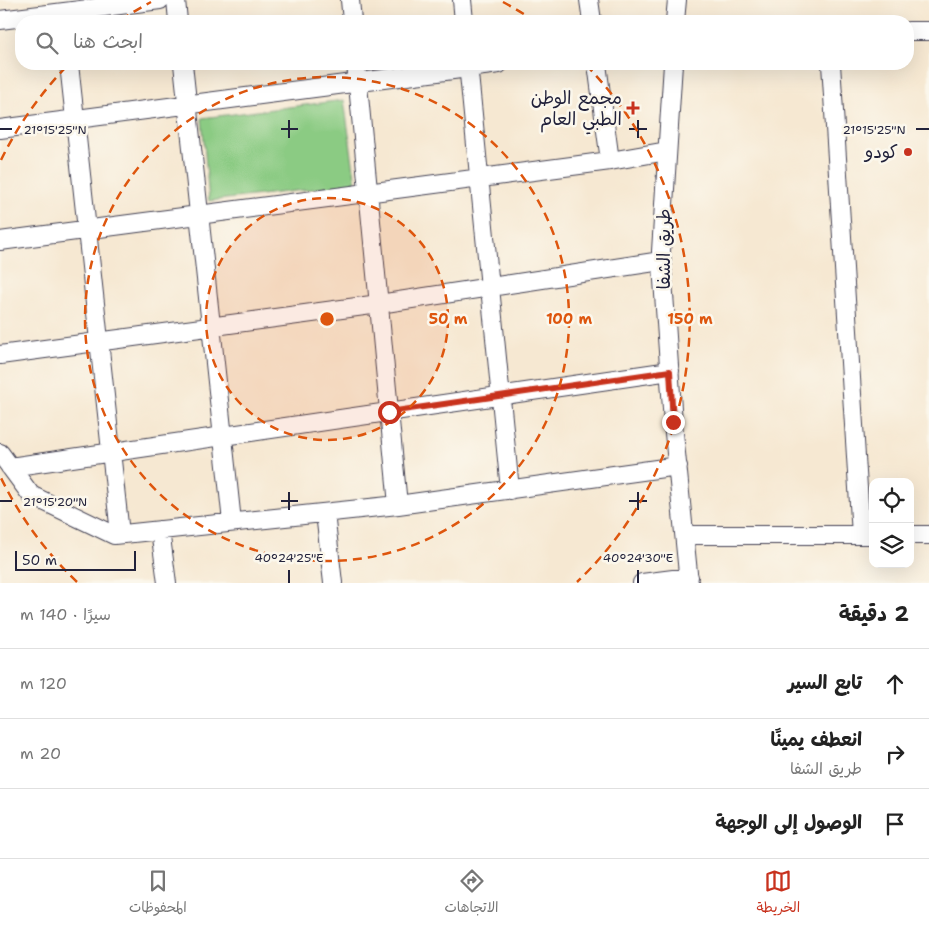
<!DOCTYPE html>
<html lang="ar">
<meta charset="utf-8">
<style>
:root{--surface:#fff;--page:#f2f2f2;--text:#222;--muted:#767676;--line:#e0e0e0;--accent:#c8321e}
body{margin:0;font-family:"Shantell Sans","Playpen Sans Arabic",sans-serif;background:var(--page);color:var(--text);direction:rtl}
.controls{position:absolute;right:15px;bottom:15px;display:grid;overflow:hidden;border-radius:10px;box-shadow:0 5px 20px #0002}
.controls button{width:45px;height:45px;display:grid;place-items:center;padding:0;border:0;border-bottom:1px solid var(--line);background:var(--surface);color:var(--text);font:25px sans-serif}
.scale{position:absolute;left:15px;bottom:12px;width:121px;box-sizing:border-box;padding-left:5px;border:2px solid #22223b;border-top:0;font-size:14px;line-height:18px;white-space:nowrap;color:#22223b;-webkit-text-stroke:4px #fbf7ec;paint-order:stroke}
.stop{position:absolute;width:15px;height:15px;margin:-11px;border:4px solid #c8321e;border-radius:50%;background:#fff}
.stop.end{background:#c8321e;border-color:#fff;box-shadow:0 1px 5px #0008}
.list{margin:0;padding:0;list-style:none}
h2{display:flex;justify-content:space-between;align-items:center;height:65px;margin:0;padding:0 20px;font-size:21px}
h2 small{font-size:16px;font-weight:400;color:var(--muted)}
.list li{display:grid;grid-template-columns:32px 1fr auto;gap:15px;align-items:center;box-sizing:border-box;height:70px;padding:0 20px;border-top:1px solid var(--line)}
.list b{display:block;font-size:19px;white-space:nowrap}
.list p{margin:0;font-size:16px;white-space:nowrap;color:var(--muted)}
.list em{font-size:16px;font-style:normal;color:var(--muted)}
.icon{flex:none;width:28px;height:28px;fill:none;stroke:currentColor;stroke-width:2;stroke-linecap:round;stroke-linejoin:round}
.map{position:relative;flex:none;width:929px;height:583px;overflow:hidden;direction:ltr}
.search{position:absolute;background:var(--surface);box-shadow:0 5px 20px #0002;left:15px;right:15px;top:15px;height:55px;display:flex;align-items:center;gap:12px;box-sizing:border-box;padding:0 18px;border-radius:20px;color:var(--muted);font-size:19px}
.sheet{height:275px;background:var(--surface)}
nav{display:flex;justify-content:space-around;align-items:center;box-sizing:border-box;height:70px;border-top:1px solid var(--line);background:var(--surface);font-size:14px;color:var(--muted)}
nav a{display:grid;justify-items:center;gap:2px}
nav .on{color:var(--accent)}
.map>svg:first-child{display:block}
.green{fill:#8bcb83;stroke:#56765f}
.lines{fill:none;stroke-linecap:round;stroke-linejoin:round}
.minor-casing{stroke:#424052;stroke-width:20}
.minor{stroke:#fff;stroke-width:18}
.route{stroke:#c8321e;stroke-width:6}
.ticks{fill:none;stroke:#22223b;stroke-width:2}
.ring{fill:none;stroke:#de560e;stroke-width:2.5;stroke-dasharray:9 6}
.poi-dot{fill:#c8321e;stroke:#fbf7ec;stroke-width:2}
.labels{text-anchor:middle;stroke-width:5;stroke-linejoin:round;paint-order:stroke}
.poi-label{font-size:18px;fill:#22223b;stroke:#fbf7ec;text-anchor:end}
.street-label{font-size:18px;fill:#22223b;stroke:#fbf7ec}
.ticks-label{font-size:12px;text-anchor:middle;fill:#22223b;stroke:#fbf7ec;stroke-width:5;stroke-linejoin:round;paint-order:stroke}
.centre{fill:#de560e;stroke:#fbf7ec;stroke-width:2.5}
.ring-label{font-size:15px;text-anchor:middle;font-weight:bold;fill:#de560e;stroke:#fbf7ec;stroke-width:5;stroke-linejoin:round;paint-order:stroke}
</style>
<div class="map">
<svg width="929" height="583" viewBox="0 0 929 583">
<rect width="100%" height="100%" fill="#fbf7ec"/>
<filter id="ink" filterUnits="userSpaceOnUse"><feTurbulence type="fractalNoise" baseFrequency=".02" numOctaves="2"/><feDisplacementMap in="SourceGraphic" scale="10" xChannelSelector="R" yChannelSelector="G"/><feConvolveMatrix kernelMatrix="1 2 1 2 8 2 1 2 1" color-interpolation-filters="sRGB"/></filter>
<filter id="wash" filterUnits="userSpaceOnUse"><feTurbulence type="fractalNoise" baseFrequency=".0096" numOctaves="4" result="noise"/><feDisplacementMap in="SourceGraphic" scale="20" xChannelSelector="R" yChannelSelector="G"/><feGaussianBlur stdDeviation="1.12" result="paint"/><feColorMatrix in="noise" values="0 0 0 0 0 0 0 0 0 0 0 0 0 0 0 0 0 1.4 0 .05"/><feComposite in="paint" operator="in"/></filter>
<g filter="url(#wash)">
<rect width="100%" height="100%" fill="#f6e8d2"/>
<!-- green -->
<path class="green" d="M344,100L356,184L209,201L202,118Z"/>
</g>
<g filter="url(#ink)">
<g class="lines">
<!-- minor casing -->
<g class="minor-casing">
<path id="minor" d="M176,0L178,21
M350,0L352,21
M462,0L464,21
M589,0L592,21
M0,20L160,0
M675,21L677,0
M908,31H929
M69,64L120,534
M183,64L232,522
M356,64L398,505
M468,64L510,490
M597,64L610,161
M673,64L661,251L673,423L689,583
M831,64L861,535
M0,129L499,64
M0,241L610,161L667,151
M0,355L379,304L661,261
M0,453L31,495L114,535L398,505L678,466
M10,467L670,371
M325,513L333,583
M160,530L167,583
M685,535H872
M910,535H929
M642,583L689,577"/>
</g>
<!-- minor -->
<use href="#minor" class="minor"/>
</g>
</g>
<g class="lines" filter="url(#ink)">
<!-- route -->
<path class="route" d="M389,412L670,371L673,422"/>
</g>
<!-- ticks -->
<path class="ticks" d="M289,120V138M638,120V138M0,129H12M281,129H298M629,129H647M916,129H929M289,492V510M638,492V510M0,501H12M281,501H298M629,501H647M289,570V583M638,570V583"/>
<!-- distance rings -->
<circle cx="327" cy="319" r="121" fill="#de560e" fill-opacity=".12"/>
<g class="ring">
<circle cx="327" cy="319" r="121"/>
<circle cx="327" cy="319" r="242"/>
<path d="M77 582A363 363 0 0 1 1 478M1 160A363 363 0 0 1 68 65M121 20A363 363 0 0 1 151 2M503 2A363 363 0 0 1 533 20M586 65A363 363 0 0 1 577 582"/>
</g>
<!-- markers -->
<g class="poi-dot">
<path d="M630.5 100.5h5v5h5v5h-5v5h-5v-5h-5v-5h5z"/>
<circle cx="908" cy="152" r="5"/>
</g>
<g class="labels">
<!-- poi labels -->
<g class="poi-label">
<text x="622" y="104">مجمع الوطن<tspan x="622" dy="21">الطبي العام</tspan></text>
<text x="898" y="158">كودو</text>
</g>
<!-- street labels -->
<g class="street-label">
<text transform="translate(664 249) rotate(-90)" y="6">طريق الشفا</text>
</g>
</g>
<g class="ticks-label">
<text x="55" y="134">21°15'25"N</text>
<text x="874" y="134">21°15'25"N</text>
<text x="55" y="506">21°15'20"N</text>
<text x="289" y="562">40°24'25"E</text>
<text x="638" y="562">40°24'30"E</text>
</g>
<circle cx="327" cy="319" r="8" class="centre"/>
<g class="ring-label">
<text x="448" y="324">50 m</text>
<text x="569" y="324">100 m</text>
<text x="690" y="324">150 m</text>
</g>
</svg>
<div class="controls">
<button><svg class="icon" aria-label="locate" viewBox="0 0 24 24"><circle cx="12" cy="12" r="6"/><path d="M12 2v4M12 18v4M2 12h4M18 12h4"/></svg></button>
<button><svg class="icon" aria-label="layers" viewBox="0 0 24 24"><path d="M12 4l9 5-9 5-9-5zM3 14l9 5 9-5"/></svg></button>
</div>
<div class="scale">50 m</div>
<div class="stop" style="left:389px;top:412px"></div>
<div class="stop end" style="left:673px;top:422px"></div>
<div class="search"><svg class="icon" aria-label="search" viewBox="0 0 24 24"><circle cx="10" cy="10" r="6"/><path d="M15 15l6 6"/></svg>ابحث هنا</div>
</div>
<section class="sheet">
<h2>2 دقيقة<small>سيرًا · 140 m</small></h2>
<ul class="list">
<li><svg class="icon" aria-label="ahead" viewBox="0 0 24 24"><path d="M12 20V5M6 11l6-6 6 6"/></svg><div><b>تابع السير</b></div><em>120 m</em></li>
<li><svg class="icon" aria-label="right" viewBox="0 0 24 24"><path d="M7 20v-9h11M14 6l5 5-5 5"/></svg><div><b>انعطف يمينًا</b><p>طريق الشفا</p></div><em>20 m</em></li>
<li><svg class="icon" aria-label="arrive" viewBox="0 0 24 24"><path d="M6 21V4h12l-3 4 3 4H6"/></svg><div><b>الوصول إلى الوجهة</b></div></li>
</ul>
</section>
<nav>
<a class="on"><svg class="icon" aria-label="map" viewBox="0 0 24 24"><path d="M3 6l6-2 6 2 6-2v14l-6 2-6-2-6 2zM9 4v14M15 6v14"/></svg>الخريطة</a>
<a><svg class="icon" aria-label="directions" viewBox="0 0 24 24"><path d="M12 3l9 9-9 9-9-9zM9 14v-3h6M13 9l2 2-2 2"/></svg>الاتجاهات</a>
<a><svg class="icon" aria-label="saved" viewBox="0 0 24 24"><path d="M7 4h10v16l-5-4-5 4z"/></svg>المحفوظات</a>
</nav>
